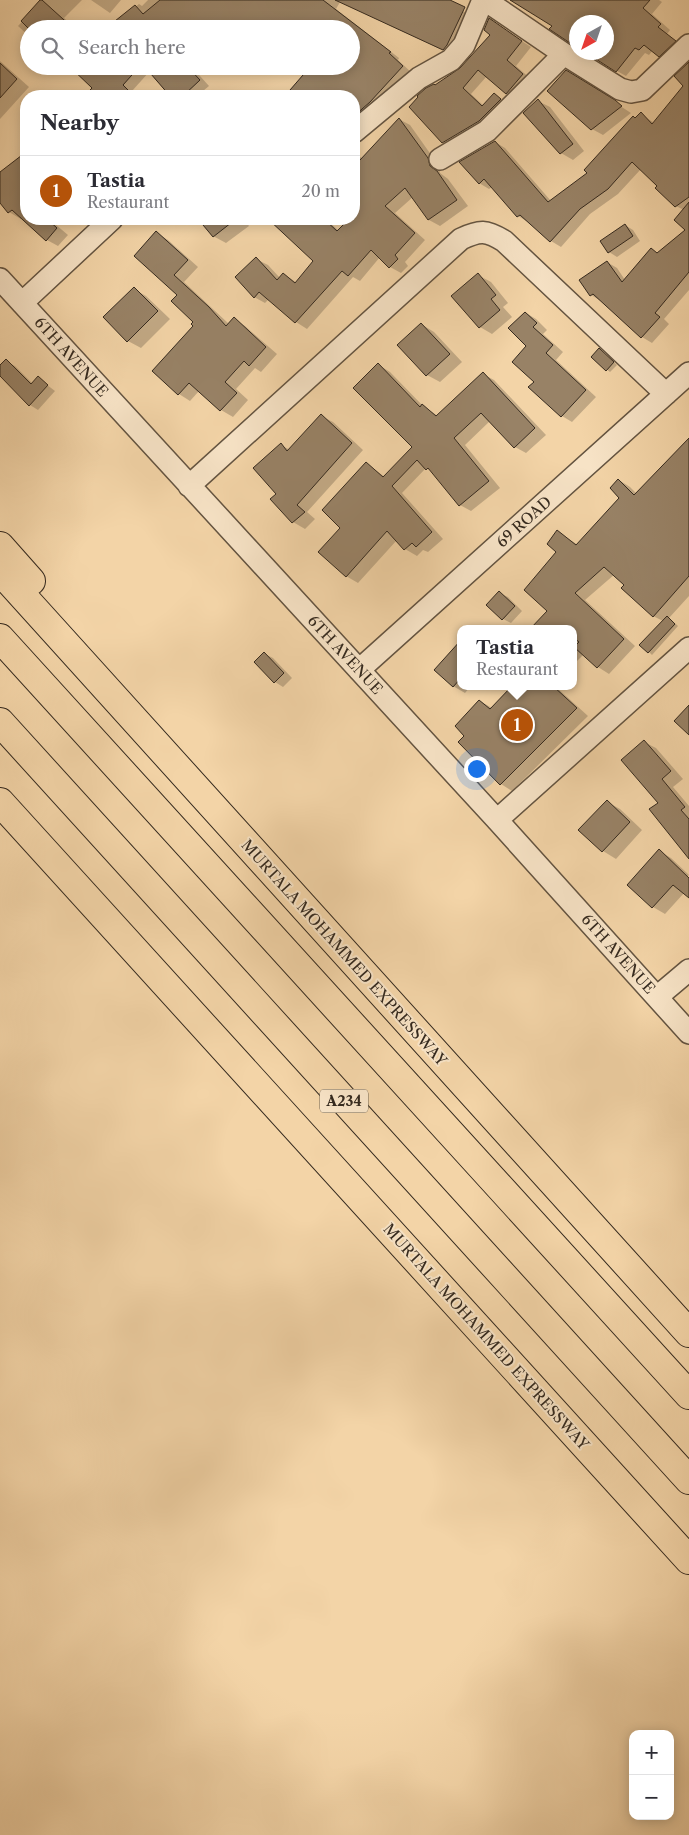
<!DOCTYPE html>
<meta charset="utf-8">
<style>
:root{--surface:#fff;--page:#f2f2f3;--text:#2b2b33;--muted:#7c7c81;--line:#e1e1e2;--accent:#b45309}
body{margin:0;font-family:"Libre Caslon Text",serif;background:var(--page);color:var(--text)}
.controls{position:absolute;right:15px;bottom:15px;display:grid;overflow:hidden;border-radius:10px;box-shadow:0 2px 12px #0003}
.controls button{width:45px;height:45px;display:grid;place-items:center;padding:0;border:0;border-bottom:1px solid var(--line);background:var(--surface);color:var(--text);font:25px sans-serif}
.compass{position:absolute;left:569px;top:15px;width:45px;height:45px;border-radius:50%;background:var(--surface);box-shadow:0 2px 12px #0003;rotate:220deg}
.you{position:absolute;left:476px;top:768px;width:18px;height:18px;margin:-12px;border:4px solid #fff;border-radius:50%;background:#1a73e8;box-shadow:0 0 0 8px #1a73e833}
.badge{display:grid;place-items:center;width:32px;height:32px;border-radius:50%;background:var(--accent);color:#fff;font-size:16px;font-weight:700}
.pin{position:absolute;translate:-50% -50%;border:2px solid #fff;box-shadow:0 1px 5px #0006}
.popup{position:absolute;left:457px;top:625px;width:120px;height:65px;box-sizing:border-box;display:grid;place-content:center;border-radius:10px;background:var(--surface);filter:drop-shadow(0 1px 4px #0005);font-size:16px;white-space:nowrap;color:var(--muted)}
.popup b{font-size:19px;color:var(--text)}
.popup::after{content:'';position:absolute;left:50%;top:100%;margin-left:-10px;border:10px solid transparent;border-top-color:var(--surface)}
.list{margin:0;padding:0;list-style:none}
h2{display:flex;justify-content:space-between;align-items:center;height:65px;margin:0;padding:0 20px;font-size:21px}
h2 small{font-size:16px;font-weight:400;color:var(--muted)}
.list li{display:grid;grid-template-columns:32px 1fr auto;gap:15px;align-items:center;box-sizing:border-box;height:70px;padding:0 20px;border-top:1px solid var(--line)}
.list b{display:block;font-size:19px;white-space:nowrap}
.list p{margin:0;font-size:16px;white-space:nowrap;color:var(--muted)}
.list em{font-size:16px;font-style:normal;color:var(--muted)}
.icon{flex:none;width:28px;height:28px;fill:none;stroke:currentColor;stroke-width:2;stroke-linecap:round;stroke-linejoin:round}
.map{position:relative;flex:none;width:689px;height:1835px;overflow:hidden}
.search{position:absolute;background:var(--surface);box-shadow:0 2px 12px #0003;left:20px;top:20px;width:340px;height:55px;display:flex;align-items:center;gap:12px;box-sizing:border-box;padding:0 18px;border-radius:28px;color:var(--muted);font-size:19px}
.panel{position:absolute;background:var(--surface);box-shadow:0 2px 12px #0003;left:20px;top:90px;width:340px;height:135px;border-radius:20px}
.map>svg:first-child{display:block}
.shadow{fill:#0003}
.building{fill:#988266;stroke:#352a1f}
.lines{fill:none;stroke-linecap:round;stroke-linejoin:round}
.minor-casing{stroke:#645441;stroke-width:24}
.highway-casing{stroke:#352a1f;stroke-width:30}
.minor{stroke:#f7e3c6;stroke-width:21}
.highway{stroke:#f3d4a7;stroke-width:28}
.labels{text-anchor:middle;stroke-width:4;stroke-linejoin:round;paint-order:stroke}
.shield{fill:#f7e3c6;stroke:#6f6251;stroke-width:1}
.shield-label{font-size:14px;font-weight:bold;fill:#352a1f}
.street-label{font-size:15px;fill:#352a1f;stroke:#f7e3c6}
</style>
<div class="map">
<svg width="689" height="1835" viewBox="0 0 689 1835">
<rect width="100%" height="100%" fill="#f3d4a7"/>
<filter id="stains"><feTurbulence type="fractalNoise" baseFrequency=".004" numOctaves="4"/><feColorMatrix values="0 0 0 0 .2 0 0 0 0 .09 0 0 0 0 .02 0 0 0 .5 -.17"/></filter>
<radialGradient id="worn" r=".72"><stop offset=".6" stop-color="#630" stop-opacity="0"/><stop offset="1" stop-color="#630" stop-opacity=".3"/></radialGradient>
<!-- shadow -->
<path class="shadow" d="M42,0H82L64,18L76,29H29V36L18,26Z
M91,0H121L110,13Z
M148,0H443L472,16L453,55L340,2L336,9L399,58L398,60L412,73L354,130V96H298L291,89L351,66V29H107L139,4L142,6Z
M512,0H659L662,2L652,14L670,30L667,34L684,47L669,61L653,50L649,55L645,53L626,76L617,71L606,52V22H576V45L551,29L554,25Z
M503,29L531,47L516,66L532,80L516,98L506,93L487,76L471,94L484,106L494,95L509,105L452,148L443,142L435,86L461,69Z
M0,61L29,87L0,119Z
M689,64V290L664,319L669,324L652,343L642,337L601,301L591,295L607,262L617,268L625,280L686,230L684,210L676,206L641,169L618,194L590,214L561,247L551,241L529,221L528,222L518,216L492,187L489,189L479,183L495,142L505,148L551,201L589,173L641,114L654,123L684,86Z
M71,66H191L209,86L197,96H172L150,71L132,91L137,96H86L93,88Z
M566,71L577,78L631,113L603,135L592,129L548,90Z
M538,101L550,107L584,151L573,160L561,153Z
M399,119L410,125L439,166L440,173L448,179L468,206L440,226L429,220L413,197L395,213L425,240L405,262L408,266L401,273L390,267L380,257L360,281L353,277L307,329L296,322L269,299L265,303L254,297L256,259L268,265L280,278L284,274L297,283L315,261L270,219H326L339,231L350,219H354V215L360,208L354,201V153L363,159Z
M16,161L26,167V219H49L68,235L58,246L47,240L22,218L21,219L9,212L0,201V174Z
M200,219H244L249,226L226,243L213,236Z
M625,225L633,230L640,241L617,257L609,252Z
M157,233L168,240L198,267L184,282L229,324L234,319L245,326L277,354L261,372L255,368L236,389L248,400L233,417L221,410L199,391L190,401L179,394L195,322L179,295Z
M478,275L491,282L508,303L503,307L512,317L492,334L480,327Z
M134,289L146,296L170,319L141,348L128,341Z
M526,313L536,319L547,330L543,334L563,352L556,360L596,397L572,422L562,416L528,346Z
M421,324L434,332L462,362L440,382L427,375L399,345Z
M603,352L617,365L610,372L592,357Z
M6,361L15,366L33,384L38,378L55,391L38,410L30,405L0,374V367Z
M379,365L390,372L423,406L438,416L483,374L494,380L546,435L526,453L515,447L490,421L465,445L500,488L471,511L460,505L433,472L426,468L402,493L443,539L428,552L423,550L417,556L405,549L397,540L358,583L346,576L341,528L367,464L385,477L414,447Z
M321,416L333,422L363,450L307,512L315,519L305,529L293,522L272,499L277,494L281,445L290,450Z
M689,439V596L669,618L678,626L652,655L649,652L641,645L663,621L653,616L615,574L585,600L635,646L609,674L598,667L584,654L573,665V629L549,611L558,551V532L578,545L620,498L619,480L630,487L637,494Z
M499,593L508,597L522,611L511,623L503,619Z
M461,642V686H471L465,693L453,686Z
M265,654L273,658L292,678L283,687L275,682Z
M514,686H555L588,716L512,791L501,784L465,736L480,701L492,708Z
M644,742L656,748L683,779L673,787L689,806V857L659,803Z
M607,802L620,809L642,830L616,859L603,851L580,830Z
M659,851L671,858L689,875L686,878L689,881V897L684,893L665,914L653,907L628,885Z"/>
<!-- building -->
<path class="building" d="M40,0H42L74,29H29L21,21Z
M160,0H323L391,52L389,53L403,66L370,102L354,116V96H297L290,90L303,75L296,66H351V29H264L257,22L250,29H105L135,5L143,14Z
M335,0H450L465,7L447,45L443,50Z
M510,0H650L643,8L661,24L658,27L676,41L659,57L644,45L639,50L635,48L616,72L585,52H606V22H576V47L549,29L552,26Z
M489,18L522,41L507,60L523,74L506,94L478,70L463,88L482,106L494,93L501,99L479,121L442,143L409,107L418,97L417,96L426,88L434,84L435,85L460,68L490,35L484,30Z
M689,62V197L675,207L655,188L657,186L632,162L608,189L580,209L550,242L520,215L517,217L484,179L479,184L459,162L495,141L548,202L587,173L584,170L633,116L635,118L641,112L652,124L683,86L674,76Z
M0,63L17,79L0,98Z
M69,66H140L123,85L134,96H84L92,88Z
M144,66H187L200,80L184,95L181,91L175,96H170Z
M566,70L615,100L622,106L591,130L547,91Z
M538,99L573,144L560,154L523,113Z
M399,118L428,158L430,166L437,171L457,200L428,220L405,188L385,206L415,233L395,255L398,259L389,268L371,250L348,276L342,271L295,323L259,292L254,298L235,277L256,257L277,280L283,273L295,283L313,261L268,219H324L337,231L349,219H354V153L360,160Z
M26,152V219H47L57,228L46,241L12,210L8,213L0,203V172Z
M689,202V272L655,313L660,317L641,338L593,294L590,296L579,280L607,261L622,282L651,248L657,253L685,230L674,220Z
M198,219H236L213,237Z
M625,224L633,236L608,253L600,241Z
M156,231L188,260L174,275L209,307L226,326L234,317L266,347L249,366L244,361L225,382L237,393L220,411L189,383L178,395L152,371L193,326L191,324L193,322L171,301L177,295L134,256Z
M478,273L496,295L491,299L500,310L479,328L451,296Z
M134,287L158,311L127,342L103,317Z
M525,312L537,323L533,327L553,345L546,353L586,390L561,417L528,387L534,382L512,362L526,346L508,328Z
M421,323L450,354L426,376L397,345Z
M599,348L614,362L606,371L591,357Z
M6,359L31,384L38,376L48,385L29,406L0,376V365Z
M378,363L420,407L422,404L436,416L483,372L535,428L514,448L481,413L454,438L489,481L459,506L428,468L426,470L417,460L392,486L432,532L416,547L412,543L404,550L387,531L346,577L318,552L340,528L322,510L366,462L383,477L412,447L353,388Z
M321,414L352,443L297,505L305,512L292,523L270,499L276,494L253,468L281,443L287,451Z
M689,438V576L653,617L621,588L624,585L604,567L575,593L624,639L597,668L574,647L579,642L573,637V629H530L547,611L524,590L556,552L547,544L557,530L576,545L619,498L610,488L618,479L634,495Z
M499,591L515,606L502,620L486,605Z
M667,616L675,624L648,653L639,645Z
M461,640V678L453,687L434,670Z
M264,652L284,673L274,683L254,662Z
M512,686H553L577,708L500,785L458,742L464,736L455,726L479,700L490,709Z
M689,705V735L674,721Z
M644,740L671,771L662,779L685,807L681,810L689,819V859L649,809L658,803L621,760Z
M607,800L630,822L602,852L578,830Z
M659,849L689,878V898L673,885L652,908L627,885Z"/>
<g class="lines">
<!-- minor casing -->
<g class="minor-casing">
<path id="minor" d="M485,0L564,54L620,89L631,92L642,90L689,45
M354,132L419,78L451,60L464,45L483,0
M440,159L487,131L564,54
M0,279L497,820L689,1033
M22,303L112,219
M189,486L461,239C480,230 486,230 504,241L666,394
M359,670L689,373
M497,820L689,648
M657,997L689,970"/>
</g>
<!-- highway casing -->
<g class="highway-casing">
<path id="highway" d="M0,546L31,581
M0,571L689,1333
M0,638L689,1395
M0,722L689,1480
M0,802L689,1560"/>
</g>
<!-- minor -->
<use href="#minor" class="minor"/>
<!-- highway -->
<use href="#highway" class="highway"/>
</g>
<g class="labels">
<!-- shield labels -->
<rect class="shield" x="320" y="1089.5" width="48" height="23" rx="4"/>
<g class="shield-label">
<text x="344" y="1106">A234</text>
</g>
<!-- street labels -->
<g class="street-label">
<text transform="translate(71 357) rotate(48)" y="5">6TH AVENUE</text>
<text transform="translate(524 522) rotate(-42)" y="5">69 ROAD</text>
<text transform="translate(345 655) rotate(47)" y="5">6TH AVENUE</text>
<text transform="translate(344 953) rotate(48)" y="5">MURTALA MOHAMMED EXPRESSWAY</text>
<text transform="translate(618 954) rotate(48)" y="5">6TH AVENUE</text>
<text transform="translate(486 1337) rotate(48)" y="5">MURTALA MOHAMMED EXPRESSWAY</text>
</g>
</g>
<rect width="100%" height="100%" filter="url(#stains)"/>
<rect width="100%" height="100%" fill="url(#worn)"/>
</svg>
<div class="controls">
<button>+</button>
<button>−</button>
</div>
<svg class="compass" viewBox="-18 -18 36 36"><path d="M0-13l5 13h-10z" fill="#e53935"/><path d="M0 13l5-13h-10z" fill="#7c7c81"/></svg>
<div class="you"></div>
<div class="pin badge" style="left:517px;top:725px">1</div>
<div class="popup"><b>Tastia</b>Restaurant</div>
<div class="search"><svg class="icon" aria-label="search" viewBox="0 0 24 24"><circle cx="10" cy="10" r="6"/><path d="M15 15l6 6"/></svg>Search here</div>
<section class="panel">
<h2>Nearby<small></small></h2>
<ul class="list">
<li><span class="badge">1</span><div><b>Tastia</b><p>Restaurant</p></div><em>20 m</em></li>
</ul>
</section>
</div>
